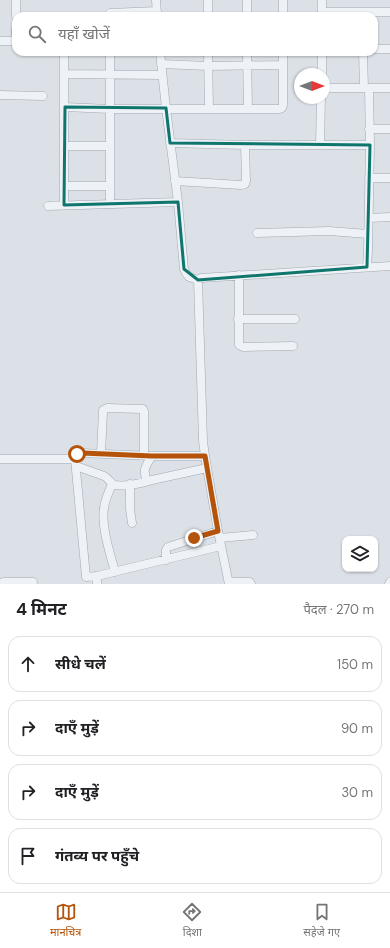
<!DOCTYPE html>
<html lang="hi">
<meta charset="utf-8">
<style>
:root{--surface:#fff;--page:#f2f2f2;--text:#202124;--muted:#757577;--line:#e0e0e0;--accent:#b45309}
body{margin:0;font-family:"DM Sans","Noto Sans Devanagari",sans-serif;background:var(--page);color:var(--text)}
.controls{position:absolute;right:12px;bottom:12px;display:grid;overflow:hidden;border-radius:8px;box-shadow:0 1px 3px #0004}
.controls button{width:36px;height:36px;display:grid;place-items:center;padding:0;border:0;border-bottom:1px solid var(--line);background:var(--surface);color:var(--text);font:20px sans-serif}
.compass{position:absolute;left:294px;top:68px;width:36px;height:36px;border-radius:50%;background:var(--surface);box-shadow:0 1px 3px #0004;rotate:90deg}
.stop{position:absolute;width:12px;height:12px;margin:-9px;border:3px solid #b45309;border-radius:50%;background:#fff}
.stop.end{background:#b45309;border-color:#fff;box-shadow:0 1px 4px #0008}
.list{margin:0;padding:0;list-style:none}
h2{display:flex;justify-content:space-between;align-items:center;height:52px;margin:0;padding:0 16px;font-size:17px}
h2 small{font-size:13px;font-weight:400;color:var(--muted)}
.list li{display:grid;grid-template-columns:26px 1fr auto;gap:12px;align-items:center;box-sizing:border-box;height:56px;margin:0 8px 8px;padding:0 8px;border:1px solid var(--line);border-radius:12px}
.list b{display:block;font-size:15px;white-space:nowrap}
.list em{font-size:13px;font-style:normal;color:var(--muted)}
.icon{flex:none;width:22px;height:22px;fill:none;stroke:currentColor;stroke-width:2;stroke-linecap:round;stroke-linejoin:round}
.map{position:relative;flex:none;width:390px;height:584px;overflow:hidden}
.search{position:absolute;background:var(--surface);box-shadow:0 1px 3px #0004;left:12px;right:12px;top:12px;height:44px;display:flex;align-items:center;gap:10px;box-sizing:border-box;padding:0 14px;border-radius:12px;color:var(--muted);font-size:15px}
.sheet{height:308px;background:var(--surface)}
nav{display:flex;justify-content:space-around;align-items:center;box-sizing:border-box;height:56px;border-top:1px solid var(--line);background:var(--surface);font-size:11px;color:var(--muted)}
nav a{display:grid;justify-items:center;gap:2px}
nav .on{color:var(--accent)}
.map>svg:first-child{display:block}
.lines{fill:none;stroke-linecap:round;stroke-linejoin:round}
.minor-casing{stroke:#a1a9b1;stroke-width:9}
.minor{stroke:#eef1f5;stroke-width:8}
.route{stroke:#b45309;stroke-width:5}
.marked{fill:none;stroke:#0f766e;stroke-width:3;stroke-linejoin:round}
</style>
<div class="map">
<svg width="390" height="584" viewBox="0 0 390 584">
<rect width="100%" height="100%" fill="#dbe1e7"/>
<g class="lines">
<!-- minor casing -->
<g class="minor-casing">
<path id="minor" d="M156,0L157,15
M322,12H390
M110,13L157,11
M16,16V0
M208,16V0
M247,16V0
M283,16V0
M322,16V0
M0,41H15L16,29
M374,49H390
M64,52V205
M160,52L166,108L178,202L184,269L186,273L189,277L198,280L201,278L390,266
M208,52L209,109
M247,52L248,109
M363,52L364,88
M161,64L208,66L283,65
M64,74L162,75
M322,74V52
M324,88H390
M0,95L43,96
M65,107L110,109H280L282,108L283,105V52
M369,129H390
M170,143L245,145H370
M320,145L321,98
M65,146H110
M369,178H390
M175,181L241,185L245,184L246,181L245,145
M64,186H110
M110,204V52
M48,206L178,202
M369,218L390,217
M257,233L329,231L368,234
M367,267L368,251L370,145L369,88
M239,275V345L243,347L293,346
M198,280L203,441L205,456L218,531L229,584
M238,319H295
M101,453L103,412V410L107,408L141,409H143L144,411V455
M0,459H75
M76,466L104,476C109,478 110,484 115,485C127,487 141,483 152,480C170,476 188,472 207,468
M147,481C142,469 146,466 152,456
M112,484C109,492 105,499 104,508C101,527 110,553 115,572
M130,484V509L132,523
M220,538L253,535
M166,560V550L168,547L218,531
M97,576L221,546
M229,582H250L251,584
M0,583L4,582H33
M97,584V576L86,577L75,459C76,455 77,453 82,453L152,456H205
M389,584L390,582"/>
</g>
<!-- minor -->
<use href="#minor" class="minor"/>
</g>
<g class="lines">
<!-- route -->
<path class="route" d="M77,454L82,453L152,456H205L218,531L194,538"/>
</g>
<!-- marked area -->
<path class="marked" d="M65,107L166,108L170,143L370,145L367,267L198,280L184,269L178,202L64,205Z"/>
</svg>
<div class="controls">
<button><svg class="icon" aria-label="layers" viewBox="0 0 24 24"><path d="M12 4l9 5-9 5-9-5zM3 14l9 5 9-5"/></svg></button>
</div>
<svg class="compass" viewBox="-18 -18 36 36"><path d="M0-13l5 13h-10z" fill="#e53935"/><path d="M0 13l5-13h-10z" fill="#757577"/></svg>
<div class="stop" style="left:77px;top:454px"></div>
<div class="stop end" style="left:194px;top:538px"></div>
<div class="search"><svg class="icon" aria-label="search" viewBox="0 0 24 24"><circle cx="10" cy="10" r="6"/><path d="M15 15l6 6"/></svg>यहाँ खोजें</div>
</div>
<section class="sheet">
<h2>4 मिनट<small>पैदल · 270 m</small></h2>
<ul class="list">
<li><svg class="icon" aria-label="ahead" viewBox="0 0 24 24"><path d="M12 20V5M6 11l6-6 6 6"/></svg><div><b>सीधे चलें</b></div><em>150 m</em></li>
<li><svg class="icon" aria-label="right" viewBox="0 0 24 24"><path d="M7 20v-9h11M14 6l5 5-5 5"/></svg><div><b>दाएँ मुड़ें</b></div><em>90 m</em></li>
<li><svg class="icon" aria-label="right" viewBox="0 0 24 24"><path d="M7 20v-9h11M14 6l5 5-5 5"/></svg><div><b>दाएँ मुड़ें</b></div><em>30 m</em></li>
<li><svg class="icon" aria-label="arrive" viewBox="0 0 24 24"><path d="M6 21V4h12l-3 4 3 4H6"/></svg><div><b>गंतव्य पर पहुँचे</b></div></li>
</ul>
</section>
<nav>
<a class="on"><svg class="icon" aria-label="map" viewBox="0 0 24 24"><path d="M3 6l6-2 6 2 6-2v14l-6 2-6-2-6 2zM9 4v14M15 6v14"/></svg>मानचित्र</a>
<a><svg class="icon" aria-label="directions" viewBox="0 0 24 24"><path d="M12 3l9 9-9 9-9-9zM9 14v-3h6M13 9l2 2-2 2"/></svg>दिशा</a>
<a><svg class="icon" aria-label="saved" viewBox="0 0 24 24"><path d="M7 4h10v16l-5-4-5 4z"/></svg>सहेजे गए</a>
</nav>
